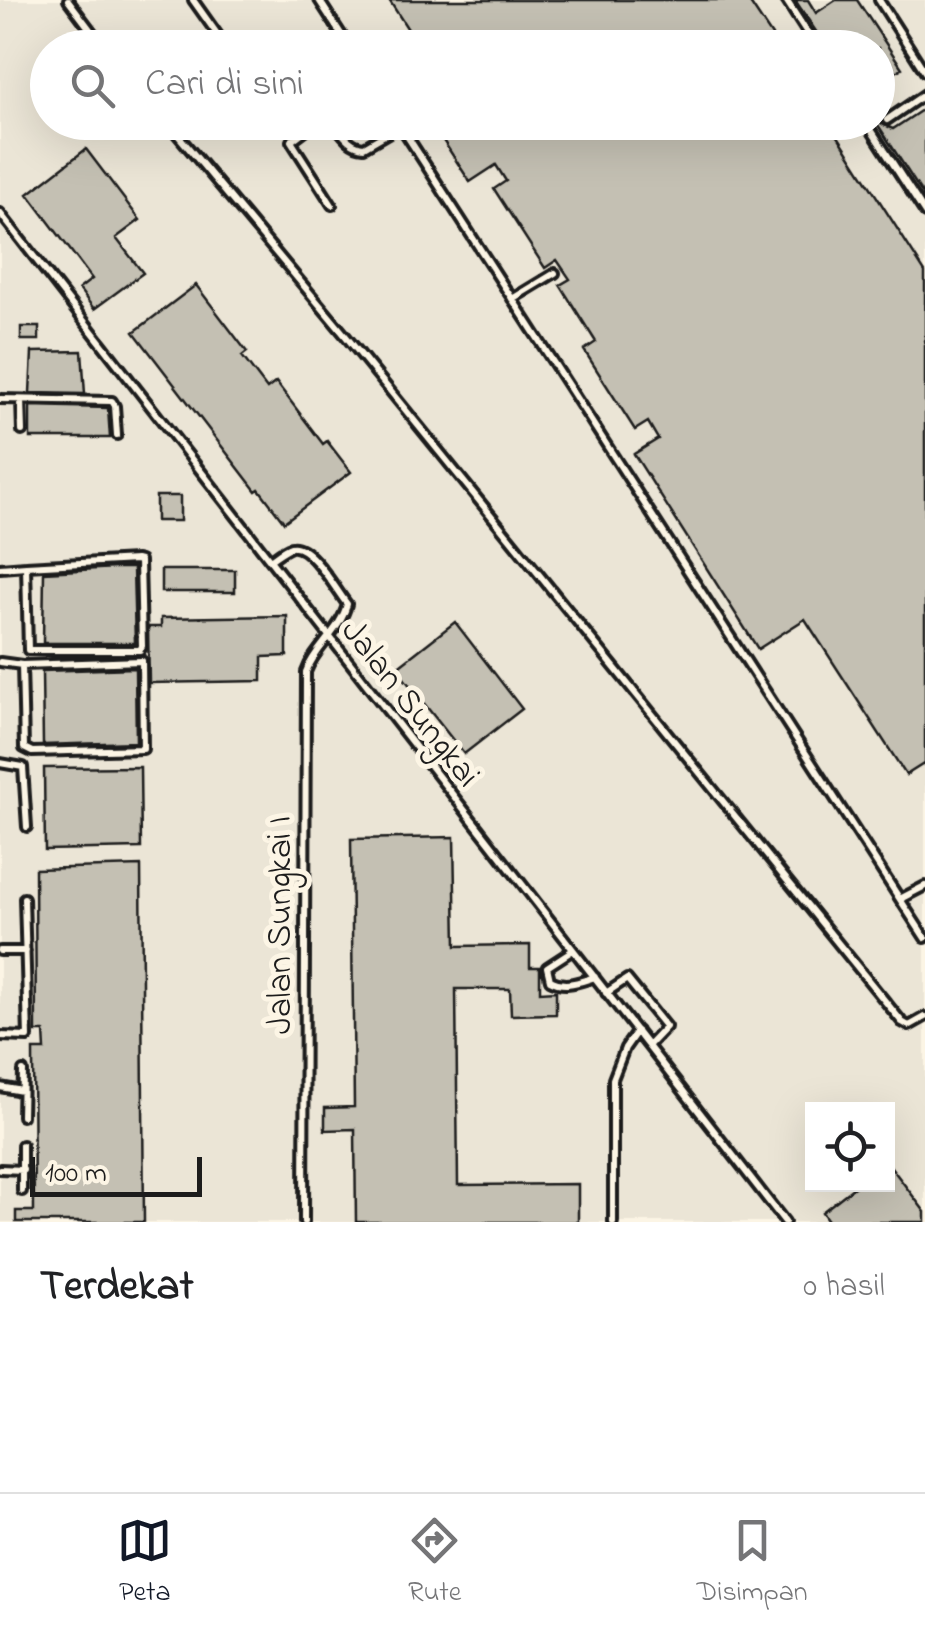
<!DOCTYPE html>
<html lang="id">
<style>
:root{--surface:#fff;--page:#f6f6f6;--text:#202124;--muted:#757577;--line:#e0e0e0;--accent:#111827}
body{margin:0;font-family:"Indie Flower",sans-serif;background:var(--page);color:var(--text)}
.controls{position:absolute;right:30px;bottom:30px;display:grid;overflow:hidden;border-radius:0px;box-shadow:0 10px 40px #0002}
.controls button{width:90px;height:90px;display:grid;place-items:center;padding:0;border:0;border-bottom:2px solid var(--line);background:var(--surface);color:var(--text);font:50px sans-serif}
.scale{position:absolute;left:30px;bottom:25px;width:172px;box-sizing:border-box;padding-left:10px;border:5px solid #1c1c1c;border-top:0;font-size:28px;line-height:35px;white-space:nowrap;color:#1c1c1c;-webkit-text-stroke:8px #fcf5e5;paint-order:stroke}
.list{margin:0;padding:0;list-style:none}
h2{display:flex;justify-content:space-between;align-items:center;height:130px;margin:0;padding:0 40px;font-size:42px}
h2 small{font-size:32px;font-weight:400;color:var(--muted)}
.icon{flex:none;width:55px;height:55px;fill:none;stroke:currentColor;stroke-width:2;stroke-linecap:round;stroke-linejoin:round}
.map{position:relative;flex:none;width:925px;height:1222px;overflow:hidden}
.search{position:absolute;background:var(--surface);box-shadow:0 10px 40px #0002;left:30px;right:30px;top:30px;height:110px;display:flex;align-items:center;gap:25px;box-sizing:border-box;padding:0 35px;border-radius:55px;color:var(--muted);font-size:38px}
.sheet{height:270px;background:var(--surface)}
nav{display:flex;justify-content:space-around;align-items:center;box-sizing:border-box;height:140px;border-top:2px solid var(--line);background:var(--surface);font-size:28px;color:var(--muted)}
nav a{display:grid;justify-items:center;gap:5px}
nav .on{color:var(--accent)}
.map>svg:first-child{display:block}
.built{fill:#ebe5d6;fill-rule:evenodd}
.building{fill:#c4c0b3;stroke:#1c1c1c;stroke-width:2.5}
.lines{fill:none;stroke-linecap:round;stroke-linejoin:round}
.lane-casing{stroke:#1c1c1c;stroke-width:14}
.lane{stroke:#fcf5e5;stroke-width:6}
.labels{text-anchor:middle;stroke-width:10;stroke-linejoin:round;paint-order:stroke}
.street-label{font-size:35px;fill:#1c1c1c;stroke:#fcf5e5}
</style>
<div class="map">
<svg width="925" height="1222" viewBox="0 0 925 1222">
<rect width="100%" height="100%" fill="#fcf5e5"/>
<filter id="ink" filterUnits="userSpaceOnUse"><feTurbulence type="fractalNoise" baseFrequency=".01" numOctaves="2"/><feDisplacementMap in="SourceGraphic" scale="20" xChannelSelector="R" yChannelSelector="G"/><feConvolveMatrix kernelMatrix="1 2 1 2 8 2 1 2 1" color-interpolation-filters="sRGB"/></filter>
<g filter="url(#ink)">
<!-- built -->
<path class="built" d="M0,0H925V1222H0ZM48,48H878V122H48ZM812,1110H888V1184H812Z"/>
<!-- building -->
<path class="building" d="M389,0H748L780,48H420Z
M795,0H808L816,13L836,0H857L902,68L878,84V48H827Z
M878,106L883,114L881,123L893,129L925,108V198L878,125Z
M431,122H829L925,272V763L906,775L805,619L758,649L634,454L658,439L648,422L635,430L584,350L596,342L560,285L570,279L557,260L545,268L494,189L506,181L496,165L470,182Z
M86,149L140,220L116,238L143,273L94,309L79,289L92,279L28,194Z
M196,285L247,352L242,356L267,389L276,382L323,444L327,441L351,472L284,522L259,489L256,491L134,332Z
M21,327H39V340H21Z
M82,351L85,394L30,393L32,352Z
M30,406L108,408L110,438H30Z
M156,496H180V521H156Z
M116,568H133L135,643H43L44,572Z
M161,570H235V592H161Z
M287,616V656L262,657V681L149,683L148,627H161V618Z
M455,622L522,709L464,754L396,668Z
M135,668L136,742L43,745L42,671Z
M140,767L141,848L45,850L44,768Z
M454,837L456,946L530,945V967H540V992L556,991V1014L511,1015L510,989H456L458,1185L578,1184V1222H356L355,1129L325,1130V1108L354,1107L351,839Z
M141,866L144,1222H16V1211H34L33,1050H45L44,1032H36L35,869Z
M888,1163L925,1212V1222H829L822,1212L858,1184H888Z"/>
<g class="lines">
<!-- lane casing -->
<g class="lane-casing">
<path id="lane" d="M68,0L104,48
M193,0L227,48
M319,0L350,48
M786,0L817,48
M879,0L925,72
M887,120L925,94
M167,122L344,334L902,1022L909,1026L925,1017
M316,122L291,141L332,205
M333,122C342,133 349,146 364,147L400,126
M398,122L925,938
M866,122L925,213
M0,213L785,1222
M512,299L555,273
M0,399L112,401L115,406L117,435
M21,400L22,431
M270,560C276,556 284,549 291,547C310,543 336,590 347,604C341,630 315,647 306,672L304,1222
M0,568L26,566L136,560L140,561L142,646L140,650H28L26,566
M0,662L22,665L142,661L143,749L32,752L24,748L22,665
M0,763L23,767L27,827
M900,899L925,886
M573,950L547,967L550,980C565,988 578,982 595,977
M0,951H26
M606,993L627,979L666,1027L648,1046
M0,1036L28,1037L24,898
M0,1087L22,1091
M22,1116L23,1071
M0,1169L23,1170
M22,1191V1145
M613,1222V1079L625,1048L637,1031"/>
</g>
<!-- lane -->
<use href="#lane" class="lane"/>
</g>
</g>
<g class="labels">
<!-- street labels -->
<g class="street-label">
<text transform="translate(412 702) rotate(52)" y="12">Jalan Sungkai</text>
<text transform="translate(278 925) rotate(-90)" y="12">Jalan Sungkai I</text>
</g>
</g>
</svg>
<div class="controls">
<button><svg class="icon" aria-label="locate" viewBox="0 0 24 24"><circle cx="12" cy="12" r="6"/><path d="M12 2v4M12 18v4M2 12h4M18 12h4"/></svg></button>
</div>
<div class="scale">100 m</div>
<div class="search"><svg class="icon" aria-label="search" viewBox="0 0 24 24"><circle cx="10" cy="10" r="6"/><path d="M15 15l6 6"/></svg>Cari di sini</div>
</div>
<section class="sheet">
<h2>Terdekat<small>0 hasil</small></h2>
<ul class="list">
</ul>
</section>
<nav>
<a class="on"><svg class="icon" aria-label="map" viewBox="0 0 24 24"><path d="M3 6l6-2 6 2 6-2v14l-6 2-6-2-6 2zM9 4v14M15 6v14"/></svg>Peta</a>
<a><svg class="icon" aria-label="directions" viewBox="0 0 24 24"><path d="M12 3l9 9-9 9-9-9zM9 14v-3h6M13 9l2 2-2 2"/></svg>Rute</a>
<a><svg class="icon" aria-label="saved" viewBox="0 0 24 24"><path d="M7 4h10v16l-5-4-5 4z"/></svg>Disimpan</a>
</nav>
